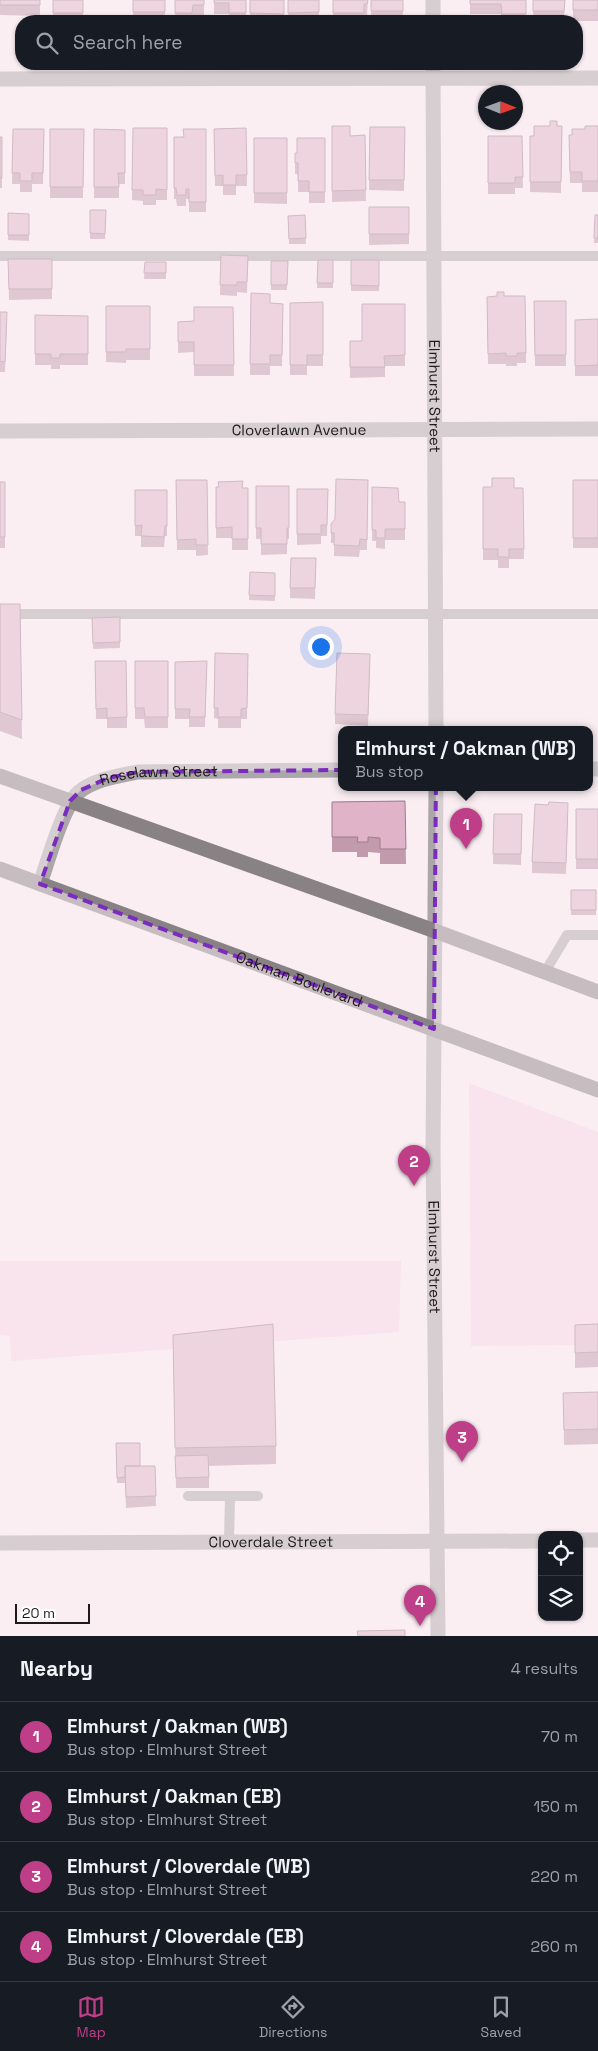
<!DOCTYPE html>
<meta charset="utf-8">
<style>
:root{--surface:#171b24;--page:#20242c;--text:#f1f3f6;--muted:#9ea1a6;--line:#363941;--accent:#bf3e88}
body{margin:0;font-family:"Space Grotesk",sans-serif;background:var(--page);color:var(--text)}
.controls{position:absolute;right:15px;bottom:15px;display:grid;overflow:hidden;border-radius:10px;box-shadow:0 1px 4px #0004}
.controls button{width:45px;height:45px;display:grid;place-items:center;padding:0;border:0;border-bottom:1px solid var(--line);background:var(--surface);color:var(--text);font:25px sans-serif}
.compass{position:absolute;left:478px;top:85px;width:45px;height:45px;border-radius:50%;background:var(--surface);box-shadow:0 1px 4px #0004;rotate:91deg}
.scale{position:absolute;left:15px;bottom:12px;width:75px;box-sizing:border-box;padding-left:5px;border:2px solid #1e191b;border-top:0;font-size:14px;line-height:18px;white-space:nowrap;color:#1e191b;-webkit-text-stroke:4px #fff;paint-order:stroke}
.you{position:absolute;left:320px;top:646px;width:18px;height:18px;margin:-12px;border:4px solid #fff;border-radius:50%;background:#1a73e8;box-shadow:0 0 0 8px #1a73e833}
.badge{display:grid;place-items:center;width:32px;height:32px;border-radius:50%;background:var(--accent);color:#fff;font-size:16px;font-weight:700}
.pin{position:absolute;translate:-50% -41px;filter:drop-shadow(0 1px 2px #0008)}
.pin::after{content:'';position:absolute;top:26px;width:18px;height:15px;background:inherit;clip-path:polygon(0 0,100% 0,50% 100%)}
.popup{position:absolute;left:338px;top:726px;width:255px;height:65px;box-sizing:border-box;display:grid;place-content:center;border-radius:10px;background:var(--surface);filter:drop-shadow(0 1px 4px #0005);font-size:16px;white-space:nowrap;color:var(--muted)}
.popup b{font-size:19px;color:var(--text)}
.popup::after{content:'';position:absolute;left:50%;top:100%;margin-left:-10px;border:10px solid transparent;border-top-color:var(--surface)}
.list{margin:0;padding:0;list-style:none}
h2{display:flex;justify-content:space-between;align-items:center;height:65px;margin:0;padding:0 20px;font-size:21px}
h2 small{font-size:16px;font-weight:400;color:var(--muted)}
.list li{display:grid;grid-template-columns:32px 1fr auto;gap:15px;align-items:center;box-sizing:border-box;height:70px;padding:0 20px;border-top:1px solid var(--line)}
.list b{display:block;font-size:19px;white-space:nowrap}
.list p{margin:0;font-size:16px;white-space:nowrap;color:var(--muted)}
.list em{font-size:16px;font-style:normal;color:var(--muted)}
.icon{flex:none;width:28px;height:28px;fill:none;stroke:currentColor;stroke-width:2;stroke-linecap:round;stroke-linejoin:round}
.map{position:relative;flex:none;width:598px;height:1636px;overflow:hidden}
.search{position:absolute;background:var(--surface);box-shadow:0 1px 4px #0004;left:15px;right:15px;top:15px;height:55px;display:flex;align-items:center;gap:12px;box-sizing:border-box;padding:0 18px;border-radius:20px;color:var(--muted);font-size:19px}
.sheet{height:345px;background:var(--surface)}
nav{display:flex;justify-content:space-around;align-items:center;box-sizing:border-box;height:70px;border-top:1px solid var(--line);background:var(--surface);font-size:14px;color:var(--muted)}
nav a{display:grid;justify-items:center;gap:2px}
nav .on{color:var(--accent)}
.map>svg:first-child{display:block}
.green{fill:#f9d5e6}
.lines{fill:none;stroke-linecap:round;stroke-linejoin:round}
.lane{stroke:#aba6a8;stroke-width:10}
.street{stroke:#aba6a8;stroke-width:15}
.secondary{stroke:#898285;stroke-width:15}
.wall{fill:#c19aac}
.building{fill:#e0b3c8;stroke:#9d7d8c}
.marked{fill:none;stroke:#7b2cbf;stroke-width:4;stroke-dasharray:10 6;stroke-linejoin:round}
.labels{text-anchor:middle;stroke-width:4;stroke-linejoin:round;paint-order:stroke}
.street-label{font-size:15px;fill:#1e191b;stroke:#fff}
</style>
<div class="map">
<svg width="598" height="1636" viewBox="0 0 598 1636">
<rect width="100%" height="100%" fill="#faeef3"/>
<!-- green -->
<path class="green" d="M469,1083L598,1132V1345L471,1346Z
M0,1261H401L399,1332L11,1361L10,1336L0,1335Z"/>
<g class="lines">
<!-- lane -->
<path class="lane" d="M0,256H598
M0,614H598
M545,972L567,935H598
M188,1496H258
M229,1542L230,1497"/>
<!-- street -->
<g class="street">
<path d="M433,0V21"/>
<path id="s1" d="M433,64L436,730"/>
<path d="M0,79L598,78"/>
<path id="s2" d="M0,431L598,429"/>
<path d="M590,769H598"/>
<path id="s3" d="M436,788L433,1149L438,1636"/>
<path id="s4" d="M40,884C48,861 63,806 79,792C95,779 119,776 138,772L342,770"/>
<path d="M579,1540H598"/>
<path id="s5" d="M0,1543L542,1541"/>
</g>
<!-- secondary -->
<g class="secondary">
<path d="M0,776L435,931L598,992"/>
<path id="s6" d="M0,869L598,1090"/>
</g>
</g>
<!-- wall -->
<path class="wall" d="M0,0H40V16L0,15Z
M53,0H83V21H53Z
M133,0H165V21H133Z
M175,0H204V15H193V21H175Z
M214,0H246V21H229V14H214Z
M250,0H284V21H250Z
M288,0L319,12V21H288Z
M333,0H368L367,15H364V21H333Z
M371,0H403V21H371Z
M470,0H526V21H501V14H470Z
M533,0H565L564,21H533Z
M573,0H598V21H573Z
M332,126L350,136L365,135L366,201L332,202Z
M557,126H562L561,193L530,192V136H534Z
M598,126V192H582V183H570L569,135H572L585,129Z
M370,127H405L404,191L369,190Z
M133,128H167V200H156V205H143V201L132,200Z
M246,128L247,186H236V195H223V186H215L214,129Z
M13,129H44L43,184H32V192H20V184H12Z
M50,129H84L83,198H50Z
M94,129L125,130V184H119V198H94Z
M206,129V212H189V199H186V206H177L176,199H174V137H183Z
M488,136H522L523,188H515V194H488Z
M0,137H2V188H0Z
M254,138H287V204L254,203Z
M325,138V203H309V192H298V174H295V153H297Z
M369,207H409V244L369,245Z
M90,210H106L105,239H90Z
M8,213L29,214V241L8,240Z
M305,215L306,244H289L288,216Z
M595,215H598V243H594Z
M221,255L248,256L247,293L237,292V296L220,295Z
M8,259H52V299L9,300Z
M318,260H333V288H317Z
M351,260H379V291H351Z
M271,261H288L287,290H271Z
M145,262H166V279H144Z
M251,293L270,303L283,304L282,366H270V375H250Z
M504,296L526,353V363H517V366H506V364H488L487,297Z
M534,301H566V366H535Z
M323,302V366H307V375H290V303Z
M405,304V366H385V377L350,378V341H362Z
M106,306H150V360H126V363L106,362Z
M233,307L234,376H194V352L178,353V322L194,321Z
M0,312L7,323L5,372H0Z
M35,315L88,316V365H60V369H51V365H35Z
M598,319V376H575V320Z
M176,480H207L208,555L196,556V550H177Z
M368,480L367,550H360L359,557L334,556V543H331V524Z
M573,480H598V548H573Z
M0,482H5V548H0Z
M256,486H289V539H287V554L261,555V539H256Z
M216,487L248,488V550H232V538H216Z
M372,487L399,502H405V540H385V549L376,548V541H372Z
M483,487L523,488L524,559H509V568H498V560H483Z
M297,489H328L327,536H321V544L297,545Z
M135,490H167V536H165L164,547H141V536H135Z
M316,558L315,599L290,598V588Z
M250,572L275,573V601L249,600Z
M0,604H20L22,739L0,731Z
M92,618L120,642V648L93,649Z
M215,653L248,654L247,719H241V728H218V719L214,718Z
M95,661H126L127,728H107V719H96Z
M135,661H168V728H145L144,719H135Z
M207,661L205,727H189V719H175V662Z
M370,665L368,726L335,724V714Z
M405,801L406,864H380V853L368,852V857H357V852H332V802Z
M548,805L568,814L566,874L532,873V862Z
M576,809H598V869H576Z
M494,814H522L521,865L493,864Z
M571,890H596V915H571Z
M598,1324V1367L575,1368V1325Z
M173,1354L276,1446V1464L209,1466V1488H176Z
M598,1392V1444L564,1445L563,1393Z
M116,1443L140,1466H155L156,1506L126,1508L125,1483H117Z"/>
<!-- building -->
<path class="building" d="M0,0H40V5H0Z
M53,0H83V13H53Z
M133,0H165V12H133Z
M175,0H204V5H193L192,13H175Z
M214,0H246V13H229V3H214Z
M250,0H284V14L250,13Z
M288,0H319V12L288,13Z
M333,0H368L367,4H364V13H333Z
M371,0H403V11H371Z
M470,0H526V14H502L501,4H470Z
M533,0H565L564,11H533Z
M573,0H598V10H573Z
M550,121H557V126H562L561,182H530V136H534V126H550Z
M332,126H350V136L365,135L366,190L332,191Z
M585,126H598V181H582V172H570L569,135H572V129H585Z
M370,127H405L404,180H369Z
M133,128H167V190L156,189V195H143V190H132Z
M246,128L247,175H236V185H223V175L215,176L214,129Z
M13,129H44L43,173H32V181H20V173H12Z
M50,129H84L83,187H50Z
M94,129L125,130V173H118L119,187H94Z
M183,129H206V202H189V189H186V195H177L176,188H174V137H184Z
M488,136H522L523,177H515V183H488Z
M0,137H2V178H0Z
M254,138H287V193H254Z
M297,138H325V192H309V181H298V163H295V153H297Z
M369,207H409V234H369Z
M90,210H106L105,234L90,233Z
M8,213L29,214V235H8Z
M305,215L306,238L289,239L288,216Z
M595,215H598V238H594Z
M221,255L248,256L247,282H237V285H220Z
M8,259H52V289H9Z
M318,260H333V283H317Z
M351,260H379V286L351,285Z
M271,261H288L287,285H271Z
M145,262H166V273H144Z
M497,292H504V296H525L526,353H517V356H506V353L488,354L487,297L497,296Z
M251,293L270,294V303L283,304L282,355H270V364H250Z
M534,301H566V355H535Z
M323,302V355H307V365H290V303Z
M362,304H405V355L384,356L385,367H350V341H362Z
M106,306H150V349H126V352H106Z
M194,307H233L234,365H194V342H178V322L194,321Z
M0,312H7L5,362L0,361Z
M35,315L88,316V354H60V358H51V354H35Z
M598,319V365L575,366V320Z
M492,478H514V488H523L524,549H509V557H498V549H483V487H492Z
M336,479L368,480L367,540L360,539L359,546L334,545V533H331V524L335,519Z
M176,480H207L208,545H196V539L177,540Z
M573,480H598V538H573Z
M243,481L242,488H248V539H232V527L216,528V487H219L218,482Z
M0,482H5V537H0Z
M256,486H289V528H287V544H261V528H256Z
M372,487L398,488L399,502H405V529H385V538H376V530H372Z
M297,489H328L327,525H321V534H297Z
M135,490H167V526H165L164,537L141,536L142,525L135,526Z
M291,558H316L315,588H290Z
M250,572L275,573V596L249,595Z
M0,604H20L22,720L0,712Z
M120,617V642L93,643L92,618Z
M215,653L248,654L247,708L241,709V717H218V708H214Z
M337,653L370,654L368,715L335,714Z
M95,661H126L127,717L107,718V708L96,709Z
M135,661H168V717H145L144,708H135Z
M207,661L205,717H189L190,709H175V662Z
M405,801L406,849H380V838L368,837V842H357L358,837H332V802Z
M549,802L568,803L566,863L532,862L535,804L548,805Z
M576,809H598V859H576Z
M494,814H522L521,854H493Z
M571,890H596V910H571Z
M273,1324L276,1446L175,1448L173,1335Z
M598,1324V1352L575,1353V1325Z
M598,1392V1429L564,1430L563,1393Z
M116,1443H140V1466H125V1477L117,1478Z
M208,1455L209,1477L176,1478L175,1456Z
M125,1466H155L156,1496L126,1497Z
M405,1630V1636H358L357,1631Z"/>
<!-- marked area -->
<path d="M0 0H598V1636H0ZM436,769L434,1029L40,884L70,801L81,790L108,778L138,772Z" fill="#faeef3" fill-opacity=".55" fill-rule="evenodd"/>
<path class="marked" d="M436,769L434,1029L40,884L70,801L81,790L108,778L138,772Z"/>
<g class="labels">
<!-- street labels -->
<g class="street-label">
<text dy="5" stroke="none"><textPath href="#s1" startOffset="332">Elmhurst Street</textPath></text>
<text dy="5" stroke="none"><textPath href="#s2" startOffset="299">Cloverlawn Avenue</textPath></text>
<text dy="5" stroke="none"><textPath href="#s4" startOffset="184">Roselawn Street</textPath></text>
<text dy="5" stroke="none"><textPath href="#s6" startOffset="319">Oakman Boulevard</textPath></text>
<text dy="5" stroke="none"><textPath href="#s3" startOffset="469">Elmhurst Street</textPath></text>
<text dy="5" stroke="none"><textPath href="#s5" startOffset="271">Cloverdale Street</textPath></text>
</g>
</g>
</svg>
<div class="controls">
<button><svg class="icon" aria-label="locate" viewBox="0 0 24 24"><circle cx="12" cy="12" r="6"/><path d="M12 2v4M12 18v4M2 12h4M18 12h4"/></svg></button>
<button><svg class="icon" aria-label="layers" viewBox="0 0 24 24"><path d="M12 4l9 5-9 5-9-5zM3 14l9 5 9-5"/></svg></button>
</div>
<svg class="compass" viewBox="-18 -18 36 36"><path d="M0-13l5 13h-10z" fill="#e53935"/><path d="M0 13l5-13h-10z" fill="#9ea1a6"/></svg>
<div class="scale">20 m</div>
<div class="you"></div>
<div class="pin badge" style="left:466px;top:849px">1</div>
<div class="popup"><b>Elmhurst / Oakman (WB)</b>Bus stop</div>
<div class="pin badge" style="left:414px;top:1186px">2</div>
<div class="pin badge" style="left:462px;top:1462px">3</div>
<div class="pin badge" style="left:420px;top:1626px">4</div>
<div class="search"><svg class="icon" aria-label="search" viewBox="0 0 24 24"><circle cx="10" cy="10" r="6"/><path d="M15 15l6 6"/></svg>Search here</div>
</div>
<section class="sheet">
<h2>Nearby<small>4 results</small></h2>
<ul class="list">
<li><span class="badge">1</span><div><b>Elmhurst / Oakman (WB)</b><p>Bus stop · Elmhurst Street</p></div><em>70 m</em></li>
<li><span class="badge">2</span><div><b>Elmhurst / Oakman (EB)</b><p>Bus stop · Elmhurst Street</p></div><em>150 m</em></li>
<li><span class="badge">3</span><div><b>Elmhurst / Cloverdale (WB)</b><p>Bus stop · Elmhurst Street</p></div><em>220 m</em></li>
<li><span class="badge">4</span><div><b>Elmhurst / Cloverdale (EB)</b><p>Bus stop · Elmhurst Street</p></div><em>260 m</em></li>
</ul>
</section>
<nav>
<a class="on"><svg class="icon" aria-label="map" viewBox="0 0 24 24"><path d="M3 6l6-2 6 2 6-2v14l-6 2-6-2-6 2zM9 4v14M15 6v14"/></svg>Map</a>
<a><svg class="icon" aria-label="directions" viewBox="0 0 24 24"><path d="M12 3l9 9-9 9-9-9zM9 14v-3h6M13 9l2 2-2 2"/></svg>Directions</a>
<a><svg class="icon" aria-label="saved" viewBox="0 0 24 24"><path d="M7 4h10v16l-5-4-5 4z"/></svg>Saved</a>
</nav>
